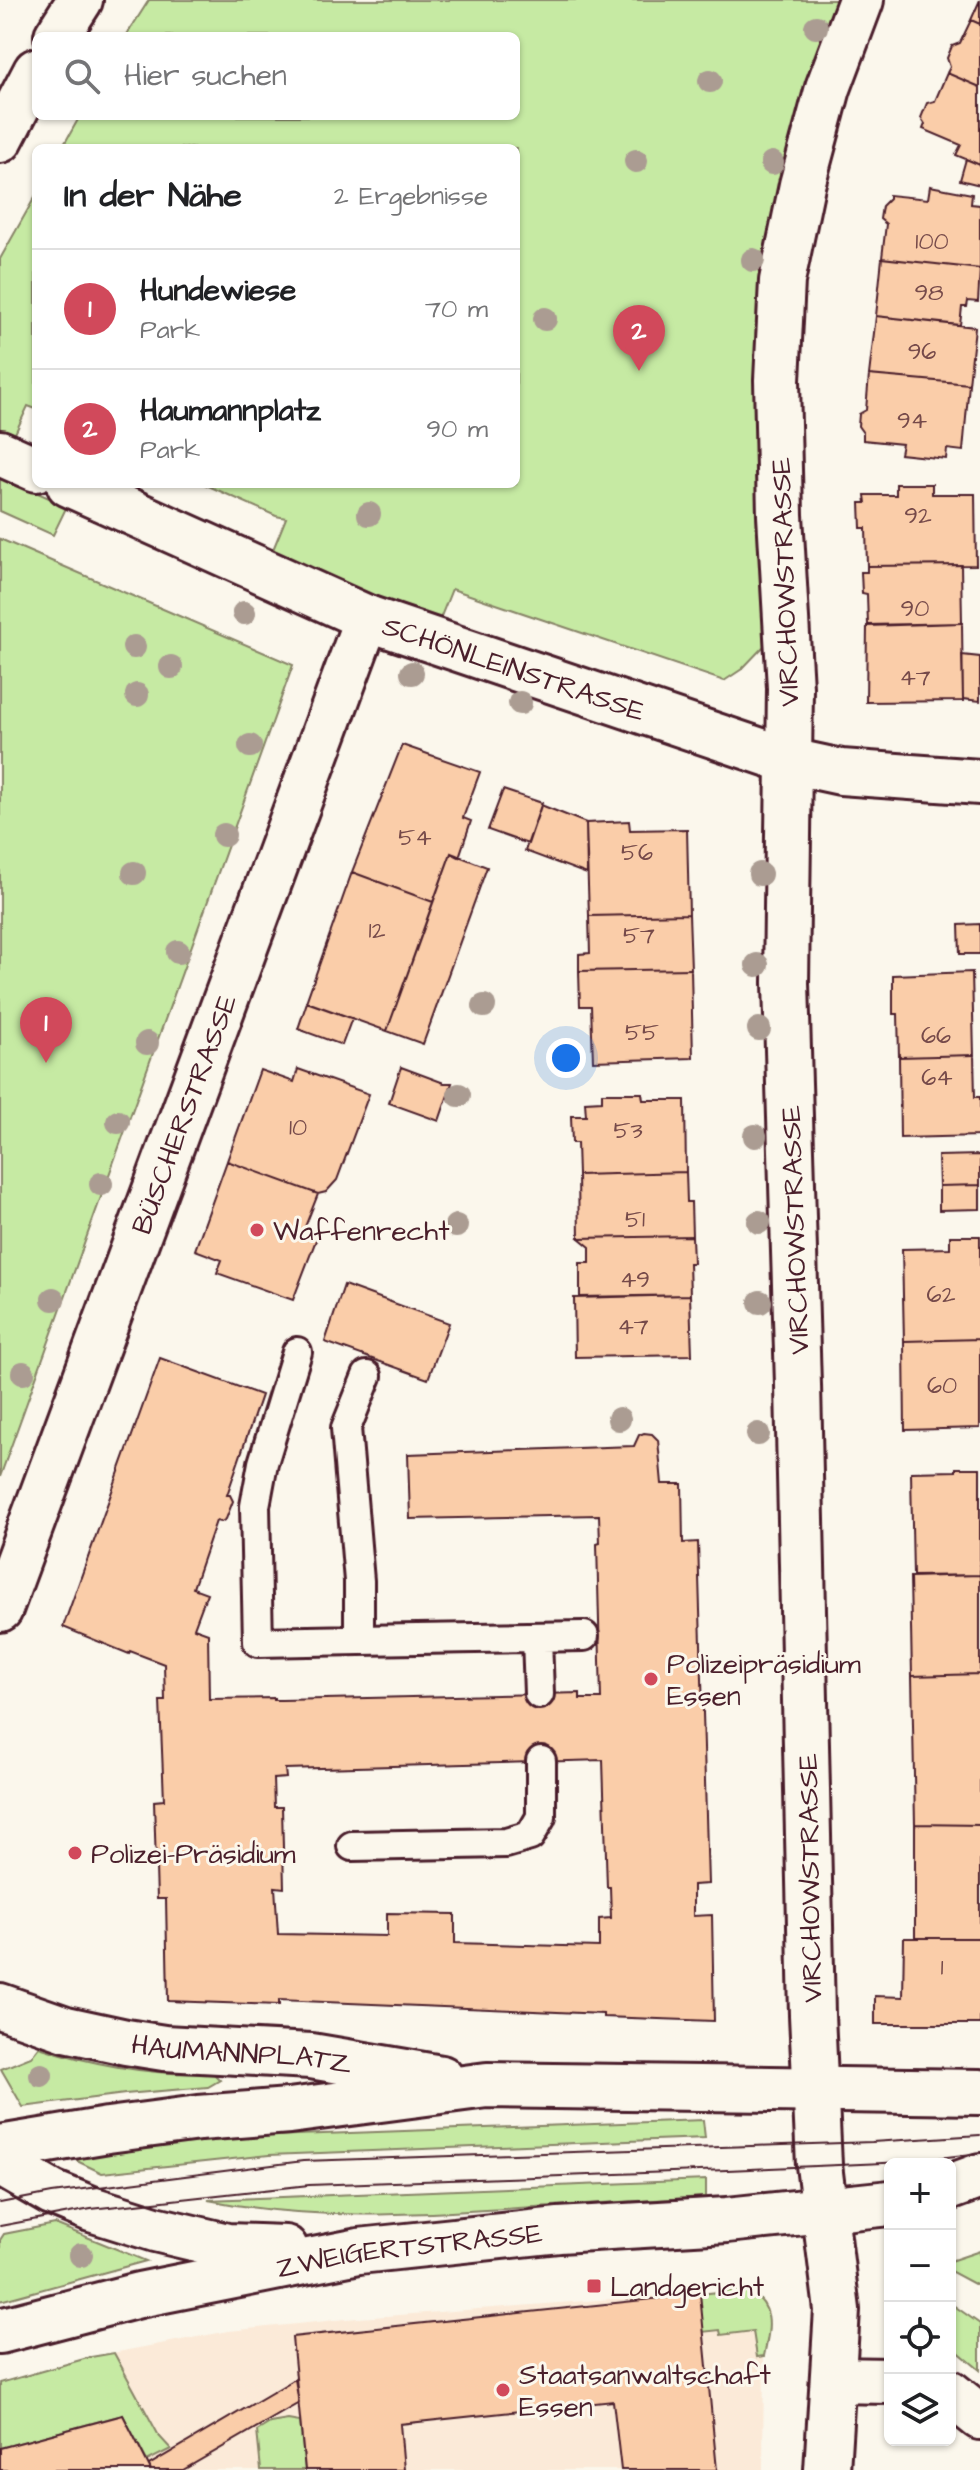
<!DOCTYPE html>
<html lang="de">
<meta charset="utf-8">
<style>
:root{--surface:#fff;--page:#f2f2f2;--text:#202124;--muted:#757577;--line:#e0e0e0;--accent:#d1495b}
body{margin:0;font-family:"Architects Daughter",sans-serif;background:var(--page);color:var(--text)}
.controls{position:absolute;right:24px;bottom:24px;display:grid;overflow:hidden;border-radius:12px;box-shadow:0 2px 6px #0004}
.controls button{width:72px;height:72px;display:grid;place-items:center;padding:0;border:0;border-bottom:2px solid var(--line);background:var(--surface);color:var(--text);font:40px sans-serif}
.you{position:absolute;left:566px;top:1058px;width:28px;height:28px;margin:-20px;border:6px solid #fff;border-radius:50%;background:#1a73e8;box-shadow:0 0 0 12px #1a73e833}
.badge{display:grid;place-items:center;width:52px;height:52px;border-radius:50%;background:var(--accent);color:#fff;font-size:26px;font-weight:700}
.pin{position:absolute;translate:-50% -66px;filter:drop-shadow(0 2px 4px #0008)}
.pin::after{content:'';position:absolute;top:42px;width:28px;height:24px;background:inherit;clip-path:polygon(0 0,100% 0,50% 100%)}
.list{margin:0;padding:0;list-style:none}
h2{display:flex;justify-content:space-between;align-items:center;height:104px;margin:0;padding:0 32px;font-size:34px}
h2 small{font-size:26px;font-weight:400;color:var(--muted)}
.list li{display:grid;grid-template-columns:52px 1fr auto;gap:24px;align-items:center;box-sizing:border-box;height:120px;padding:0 32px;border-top:2px solid var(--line)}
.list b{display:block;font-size:30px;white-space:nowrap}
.list p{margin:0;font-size:26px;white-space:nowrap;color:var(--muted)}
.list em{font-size:26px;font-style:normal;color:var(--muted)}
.icon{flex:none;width:44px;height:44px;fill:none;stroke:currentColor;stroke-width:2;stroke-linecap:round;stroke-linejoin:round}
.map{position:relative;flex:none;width:980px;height:2470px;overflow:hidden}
.search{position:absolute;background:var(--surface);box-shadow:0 2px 6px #0004;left:32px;top:32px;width:488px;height:88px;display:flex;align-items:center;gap:20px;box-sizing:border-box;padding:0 28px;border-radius:12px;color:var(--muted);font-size:30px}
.panel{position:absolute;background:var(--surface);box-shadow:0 2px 6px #0004;left:32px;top:144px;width:488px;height:344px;border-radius:12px}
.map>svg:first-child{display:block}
.built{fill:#fbead8}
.green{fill:#c6eaa3;stroke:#888467;stroke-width:2}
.building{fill:#facda9;stroke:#4a1f2b;stroke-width:2;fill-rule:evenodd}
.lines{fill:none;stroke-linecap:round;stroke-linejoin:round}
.service-casing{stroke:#4a1f2b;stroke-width:34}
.minor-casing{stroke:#4a1f2b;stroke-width:50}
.secondary-casing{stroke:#4a1f2b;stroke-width:50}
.service{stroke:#fbf7ec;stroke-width:28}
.minor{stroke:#fbf7ec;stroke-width:44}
.secondary{stroke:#fbf7ec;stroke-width:44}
.tram{stroke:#4a1f2b;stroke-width:2}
.tree{fill:#ab9c92}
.poi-dot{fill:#d1495b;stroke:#fbf7ec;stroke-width:3}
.labels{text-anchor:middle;stroke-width:6;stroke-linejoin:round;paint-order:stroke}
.number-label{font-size:24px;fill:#764a4a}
.street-label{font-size:28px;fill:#4a1f2b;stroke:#fbf7ec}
.poi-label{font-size:28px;fill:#4a1f2b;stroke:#fbf7ec;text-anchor:start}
</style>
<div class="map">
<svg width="980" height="2470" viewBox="0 0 980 2470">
<rect width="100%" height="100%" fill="#fbf7ec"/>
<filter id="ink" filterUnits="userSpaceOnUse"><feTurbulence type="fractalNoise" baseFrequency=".0125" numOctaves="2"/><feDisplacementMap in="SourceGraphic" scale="16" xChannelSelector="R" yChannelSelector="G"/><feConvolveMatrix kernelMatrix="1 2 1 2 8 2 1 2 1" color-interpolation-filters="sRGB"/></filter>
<g filter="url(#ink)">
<!-- built -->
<path class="built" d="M746,2289L764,2302L769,2313L768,2336L764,2356L763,2470H0V2383L91,2357L229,2331L346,2319Z"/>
<!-- green -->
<path class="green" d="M149,0H844L761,565L764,646L742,669L724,681L452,589L438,624L270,557L286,518L276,516L204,484H516V148H62L80,116H516V36H126Z
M36,195V409L28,406L11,442L0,436V259Z
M0,476L67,506L53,535L0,511Z
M0,539L293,665L0,1477Z
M39,2047C94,2065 154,2076 213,2073L220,2080L208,2087L125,2094L23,2107L1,2069L31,2057Z
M703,2120L705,2138L269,2155L102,2173L77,2161V2156L93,2151L269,2136Z
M706,2180V2197C643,2201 580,2204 518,2208C413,2215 311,2221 208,2200Z
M55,2224L146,2261L0,2301V2240L4,2234Z
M980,2251V2287L950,2271V2261Z
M746,2289C776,2305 770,2327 764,2356L757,2357L753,2331L721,2335L720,2330L702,2332L700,2294Z
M950,2303L980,2324V2370L950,2345Z
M114,2353L159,2436L171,2449L147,2461L123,2415L0,2448V2383L91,2357Z
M288,2420L300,2422L305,2470H261L257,2431L270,2423Z"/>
<!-- building -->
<path class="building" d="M980,0V24L971,20Z
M971,20L980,24V87L947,73L950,67L947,58L952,46L960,43Z
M947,73L980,87V165L956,155L961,145L923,129L925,124L921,118L927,103L935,101Z
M966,159L980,165V185L960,180Z
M930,186L972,194L971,204L980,205V269L882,258L886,224L880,219L882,206L889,199V195L928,199Z
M882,258L980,269L978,302L968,301L967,307H962L960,325L876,316Z
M876,316L975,327L969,384L869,375Z
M869,375L969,384L963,451L947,449L946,459L900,454L902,444L863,440V433L858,426L859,414L866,410Z
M896,484H932V494H975L976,565L867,566L866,528H861L860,503H866L865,495H896Z
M961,565L962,623L868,625L867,594L862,593L861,572H867V566Z
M962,623L963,701L866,702L867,626Z
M962,655L980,657V701L963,699Z
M402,745L480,772L463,818L471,821L459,857L451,853L433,902L352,872Z
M503,790L542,803L528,844L488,830Z
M541,805L586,823L587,874L525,851Z
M629,821L630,830L687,829L689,914L589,916L586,823Z
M451,853L487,867L423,1044L387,1031Z
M352,872L433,902L387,1031L306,1002Z
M689,914L691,969L579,971V954L590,953L589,916Z
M980,924V954H960L959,925Z
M691,969L693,1058L593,1061L591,1006H580L579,971Z
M972,972L974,1055L899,1057L898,1014H893V975Z
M307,1002L352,1018L342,1045L298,1029Z
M974,1055L975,1097H980V1136L900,1138L899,1057Z
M401,1067L444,1083H452L439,1121L389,1103Z
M298,1069L369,1094L337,1180L326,1192L318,1194L227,1161L260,1070L294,1082Z
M602,1093H642L643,1100H685L686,1172L578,1175L577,1143H572L571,1116H586L585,1102L602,1101Z
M980,1155V1185L939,1186L938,1156Z
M227,1161L318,1194L305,1227L319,1232L293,1300L217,1273L222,1260L195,1250Z
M686,1172L687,1202H691L692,1236L579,1238L578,1175Z
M980,1185V1209L939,1210V1186Z
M692,1236L693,1263H689L690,1295L580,1297V1263H590V1247L579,1238Z
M950,1236H980V1339L904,1341L902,1249L950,1248Z
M344,1285L449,1323L428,1379L325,1342Z
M690,1295L692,1355L575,1357L574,1298Z
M980,1339V1428L905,1430L904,1341Z
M160,1358L261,1395L227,1495H230L233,1501L226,1519L221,1522L216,1521L193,1588L207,1593L194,1628L208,1633L209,1699L274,1698V1700H282L580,1693V1699H601L597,1544L600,1543L599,1515L410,1519L408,1454L634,1446L639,1435L644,1433L652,1434L658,1440L662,1484H682L683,1543L698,1542L708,1884L693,1885V1916L712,1915L714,2021L603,2017V2014L279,2000V2005L168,2001L166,1899H157L154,1801L164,1800L160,1701H165L164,1664L130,1651L129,1654L63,1627ZM603,1760L607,1887H610L611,1918L599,1919V1947L455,1943V1914L387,1913V1936L278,1934L275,1887L284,1888L282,1807H274L273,1779L286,1778L285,1769Z
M956,1468H980V1575L913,1576L911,1472L956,1471Z
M980,1575V1674L912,1676L910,1577Z
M980,1674V1825L915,1824L912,1676Z
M915,1824L980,1825V1938H915Z
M904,1938H980V2024H875V1996L903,1997Z
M700,2294L717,2470H621L613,2401L400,2424L404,2470H305L292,2337Z
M295,2379L299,2403L183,2470H151L149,2465Z
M123,2415L151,2470H0V2448Z"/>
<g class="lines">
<!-- service casing -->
<g class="service-casing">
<path id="service" d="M297,1352L263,1463L255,1506L258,1642L359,1640
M367,1376L346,1428L359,1581V1640L584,1636
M537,1638L539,1694
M352,1846L506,1843L530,1836L541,1817V1761"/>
</g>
<!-- minor casing -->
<g class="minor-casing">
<g id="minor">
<path d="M57,36L80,0"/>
<path d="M0,140L36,71"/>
<path d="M0,453L36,469"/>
<path id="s1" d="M69,484L367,618L790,761L841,772L980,782"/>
<path id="s2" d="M0,1609L367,618"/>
<path d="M833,2380L890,2381"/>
<path d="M950,2393L980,2417"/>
<path d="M827,2470L837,2310L819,2165L812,2015L798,1385L786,983L790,688L780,515L777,380L782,281L802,185L828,88L861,0"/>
</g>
</g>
<!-- secondary casing -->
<g class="secondary-casing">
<g id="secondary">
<path id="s3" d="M0,2006L66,2029L126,2042L164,2048L311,2056L441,2078"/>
<path d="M0,2148L108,2130L199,2118L289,2111L487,2085L980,2092"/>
<path d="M0,2163L52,2193L91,2209L155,2229L227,2246L285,2248"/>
<path d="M950,2187L980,2176"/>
<path id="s4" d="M0,2331L139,2295L359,2251L559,2230L727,2220L890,2203"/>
</g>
</g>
<!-- service -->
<use href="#service" class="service"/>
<!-- minor -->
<use href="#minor" class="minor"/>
<!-- secondary -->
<use href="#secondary" class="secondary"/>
<!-- tram -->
<path class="tram" d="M0,2203L52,2193L303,2161L872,2142L980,2135
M0,2226L91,2209L309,2185L727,2170L906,2162L980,2153"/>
</g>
<!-- trees -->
<g class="tree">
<circle cx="816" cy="27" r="12"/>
<circle cx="710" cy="81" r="12"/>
<circle cx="636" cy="161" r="12"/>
<circle cx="772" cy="163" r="12"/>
<circle cx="753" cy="260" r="12"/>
<circle cx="545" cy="319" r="12"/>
<circle cx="369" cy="514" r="12"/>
<circle cx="244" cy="613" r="12"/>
<circle cx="134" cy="647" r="12"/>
<circle cx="171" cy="667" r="12"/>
<circle cx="412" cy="673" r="12"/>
<circle cx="137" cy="695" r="12"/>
<circle cx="520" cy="703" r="12"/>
<circle cx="250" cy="746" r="12"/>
<circle cx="224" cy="835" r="12"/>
<circle cx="134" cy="873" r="12"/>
<circle cx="760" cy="874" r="12"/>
<circle cx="178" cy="952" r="12"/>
<circle cx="757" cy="965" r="12"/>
<circle cx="484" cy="1006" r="12"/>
<circle cx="759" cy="1029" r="12"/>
<circle cx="147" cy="1043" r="12"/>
<circle cx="459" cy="1095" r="12"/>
<circle cx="118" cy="1122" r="12"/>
<circle cx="755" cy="1136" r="12"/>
<circle cx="101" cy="1184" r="12"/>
<circle cx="759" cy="1222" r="12"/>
<circle cx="456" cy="1226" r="12"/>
<circle cx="53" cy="1299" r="12"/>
<circle cx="760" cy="1302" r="12"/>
<circle cx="23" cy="1373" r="12"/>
<circle cx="619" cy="1419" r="12"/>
<circle cx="758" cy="1434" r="12"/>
<circle cx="41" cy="2075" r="12"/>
<circle cx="81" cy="2255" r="12"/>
</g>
</g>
<!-- markers -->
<g class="poi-dot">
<circle cx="257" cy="1230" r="8"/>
<circle cx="651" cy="1679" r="8"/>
<circle cx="75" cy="1853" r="8"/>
<rect x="586" y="2278" width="16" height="16" rx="4"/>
<circle cx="503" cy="2390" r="8"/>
</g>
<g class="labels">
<!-- number labels -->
<g class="number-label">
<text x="932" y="249">100</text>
<text x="929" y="300">98</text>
<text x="922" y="359">96</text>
<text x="912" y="428">94</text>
<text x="918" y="523">92</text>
<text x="915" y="616">90</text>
<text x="915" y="685">47</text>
<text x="415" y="845">54</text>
<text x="637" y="860">56</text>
<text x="377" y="938">12</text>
<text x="639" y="943">57</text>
<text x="642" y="1040">55</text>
<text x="936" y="1043">66</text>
<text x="937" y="1085">64</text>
<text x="298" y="1135">10</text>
<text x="628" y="1138">53</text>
<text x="635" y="1227">51</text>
<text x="635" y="1287">49</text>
<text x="941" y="1302">62</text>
<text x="633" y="1334">47</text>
<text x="942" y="1393">60</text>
<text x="942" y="1975">1</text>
</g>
<!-- street labels -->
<g class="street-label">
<text transform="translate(784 582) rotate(-92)" y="10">VIRCHOWSTRASSE</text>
<text dy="10" stroke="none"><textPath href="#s1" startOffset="482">SCHÖNLEINSTRASSE</textPath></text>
<text dy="10" stroke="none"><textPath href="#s2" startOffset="528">BÜSCHERSTRASSE</textPath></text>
<text transform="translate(794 1230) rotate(-92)" y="10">VIRCHOWSTRASSE</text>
<text transform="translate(809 1878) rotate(-91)" y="10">VIRCHOWSTRASSE</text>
<text dy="10" stroke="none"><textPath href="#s3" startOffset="248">HAUMANNPLATZ</textPath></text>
<text dy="10" stroke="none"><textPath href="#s4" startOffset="418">ZWEIGERTSTRASSE</textPath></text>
</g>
<!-- poi labels -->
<g class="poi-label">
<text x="273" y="1240">Waffenrecht</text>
<text x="667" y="1673">Polizeipräsidium<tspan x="667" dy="32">Essen</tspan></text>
<text x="91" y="1863">Polizei-Präsidium</text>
<text x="610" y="2296">Landgericht</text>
<text x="519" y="2384">Staatsanwaltschaft<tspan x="519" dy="32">Essen</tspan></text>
</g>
</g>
</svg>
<div class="controls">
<button>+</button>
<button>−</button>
<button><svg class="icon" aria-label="locate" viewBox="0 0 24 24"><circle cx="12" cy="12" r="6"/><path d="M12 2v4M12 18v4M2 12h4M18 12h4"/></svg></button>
<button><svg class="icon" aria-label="layers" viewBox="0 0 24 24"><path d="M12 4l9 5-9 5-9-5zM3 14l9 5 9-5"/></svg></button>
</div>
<div class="you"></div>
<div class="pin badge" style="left:46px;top:1063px">1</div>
<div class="pin badge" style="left:639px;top:371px">2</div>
<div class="search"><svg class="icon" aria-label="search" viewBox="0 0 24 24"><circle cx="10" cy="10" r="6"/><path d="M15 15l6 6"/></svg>Hier suchen</div>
<section class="panel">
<h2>In der Nähe<small>2 Ergebnisse</small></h2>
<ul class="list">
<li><span class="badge">1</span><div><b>Hundewiese</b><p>Park</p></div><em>70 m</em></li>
<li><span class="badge">2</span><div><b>Haumannplatz</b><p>Park</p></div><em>90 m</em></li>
</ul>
</section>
</div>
